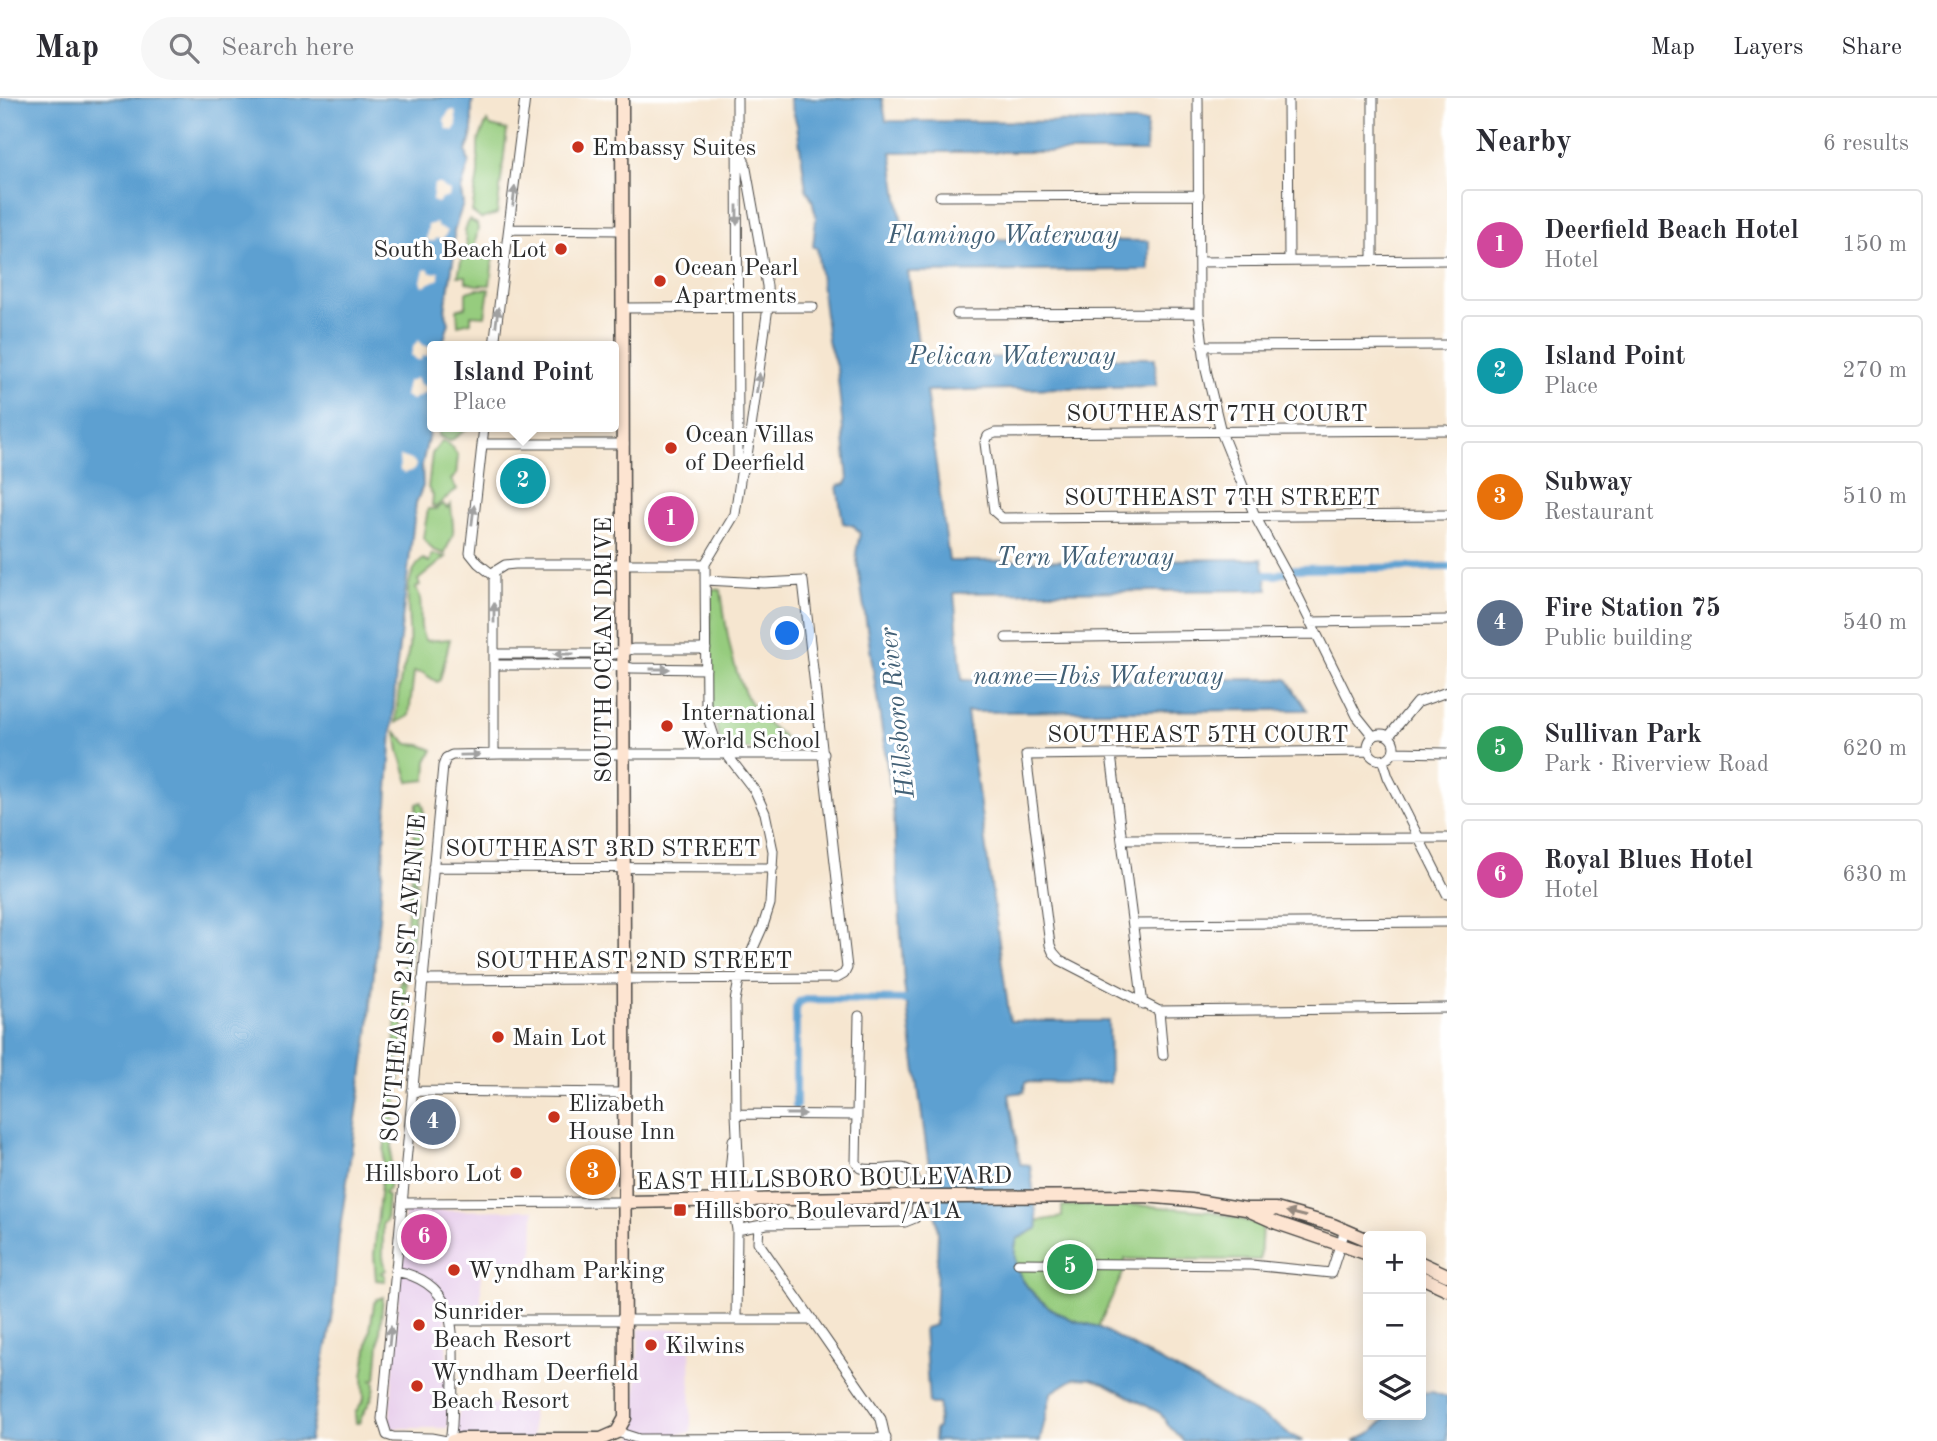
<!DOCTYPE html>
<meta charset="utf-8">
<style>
:root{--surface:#fff;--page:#f7f7f7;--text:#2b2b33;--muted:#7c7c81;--line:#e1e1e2;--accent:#c8321e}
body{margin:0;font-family:"Old Standard TT",serif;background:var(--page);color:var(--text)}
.controls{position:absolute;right:21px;bottom:21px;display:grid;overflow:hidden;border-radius:7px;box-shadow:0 4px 18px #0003}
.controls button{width:63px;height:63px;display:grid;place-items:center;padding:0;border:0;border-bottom:2px solid var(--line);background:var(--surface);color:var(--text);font:35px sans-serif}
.you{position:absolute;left:788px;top:536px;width:24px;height:24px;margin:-18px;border:5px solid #fff;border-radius:50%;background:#1a73e8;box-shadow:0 0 0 10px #1a73e833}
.badge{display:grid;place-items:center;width:46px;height:46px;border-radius:50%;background:var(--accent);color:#fff;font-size:23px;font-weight:700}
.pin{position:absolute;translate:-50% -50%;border:4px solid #fff;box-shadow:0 2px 7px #0006}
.popup{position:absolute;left:427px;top:243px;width:192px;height:91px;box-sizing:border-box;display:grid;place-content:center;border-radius:7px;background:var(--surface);filter:drop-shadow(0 2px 5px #0005);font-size:23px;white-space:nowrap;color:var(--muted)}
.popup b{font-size:26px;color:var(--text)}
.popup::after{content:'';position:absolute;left:50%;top:100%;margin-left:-14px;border:14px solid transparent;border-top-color:var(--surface)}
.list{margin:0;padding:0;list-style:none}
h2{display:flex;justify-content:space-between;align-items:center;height:91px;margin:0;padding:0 28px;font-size:30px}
h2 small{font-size:23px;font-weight:400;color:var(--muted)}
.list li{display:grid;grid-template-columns:46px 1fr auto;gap:21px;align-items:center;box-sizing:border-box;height:112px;margin:0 14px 14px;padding:0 14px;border:2px solid var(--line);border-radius:7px}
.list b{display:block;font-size:26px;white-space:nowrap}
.list p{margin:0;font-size:23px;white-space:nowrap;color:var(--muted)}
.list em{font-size:23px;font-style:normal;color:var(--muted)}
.icon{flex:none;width:38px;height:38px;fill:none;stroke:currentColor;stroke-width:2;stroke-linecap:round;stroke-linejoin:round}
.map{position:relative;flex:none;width:1447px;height:1343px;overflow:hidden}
header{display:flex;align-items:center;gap:42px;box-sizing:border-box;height:98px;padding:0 35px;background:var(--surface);border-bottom:2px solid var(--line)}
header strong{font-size:33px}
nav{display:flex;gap:38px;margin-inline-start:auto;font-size:24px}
.search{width:490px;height:63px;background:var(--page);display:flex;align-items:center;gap:18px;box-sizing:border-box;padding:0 24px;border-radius:38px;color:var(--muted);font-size:26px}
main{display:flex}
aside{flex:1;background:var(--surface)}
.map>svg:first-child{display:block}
.built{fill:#e9d1ed}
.green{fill:#96cc7e;stroke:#607c54;stroke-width:2}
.water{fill:#5da0d1;stroke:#44667e;stroke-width:2}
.pier{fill:#f6e6d0}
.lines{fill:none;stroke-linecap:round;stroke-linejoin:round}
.canal{stroke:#5da0d1;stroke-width:8}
.street-casing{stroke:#494744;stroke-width:11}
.secondary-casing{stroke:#494744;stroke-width:15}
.street{stroke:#fff;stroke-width:9}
.secondary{stroke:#fde4d1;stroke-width:12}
.secondary-bridge-casing{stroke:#494744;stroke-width:15;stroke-linecap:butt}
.secondary-bridge{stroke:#fde4d1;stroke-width:12}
.oneway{fill:#a0a0a0}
.oneway2{fill:#94887e}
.poi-dot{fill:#c8321e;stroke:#fff;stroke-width:2.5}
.labels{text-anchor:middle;stroke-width:6;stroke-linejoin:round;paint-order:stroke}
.poi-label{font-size:24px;fill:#2b2b2b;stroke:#fff;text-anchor:start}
.street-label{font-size:24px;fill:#2b2b2b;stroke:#fff}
.water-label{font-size:26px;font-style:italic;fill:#426076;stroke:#fff}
</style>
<header>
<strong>Map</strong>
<div class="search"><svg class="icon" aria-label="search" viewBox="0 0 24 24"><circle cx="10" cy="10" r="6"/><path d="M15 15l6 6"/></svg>Search here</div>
<nav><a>Map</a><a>Layers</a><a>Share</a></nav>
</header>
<main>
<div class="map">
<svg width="1447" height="1343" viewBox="0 0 1447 1343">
<rect width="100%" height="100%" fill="#fff"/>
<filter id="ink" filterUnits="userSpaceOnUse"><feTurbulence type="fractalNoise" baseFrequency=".0143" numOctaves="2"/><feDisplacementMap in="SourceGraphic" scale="14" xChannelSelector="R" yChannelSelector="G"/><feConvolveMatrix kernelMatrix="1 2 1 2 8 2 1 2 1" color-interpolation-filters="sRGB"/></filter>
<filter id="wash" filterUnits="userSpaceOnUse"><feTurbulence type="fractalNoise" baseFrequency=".00686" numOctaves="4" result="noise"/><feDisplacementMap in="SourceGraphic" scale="28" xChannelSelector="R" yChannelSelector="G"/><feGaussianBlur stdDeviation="1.57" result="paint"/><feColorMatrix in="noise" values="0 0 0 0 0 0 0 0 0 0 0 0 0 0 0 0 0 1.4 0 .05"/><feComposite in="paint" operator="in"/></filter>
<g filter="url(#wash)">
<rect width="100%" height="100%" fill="#f6e6d0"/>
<!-- built -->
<path class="built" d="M534,1112L533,1164L481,1165V1219L446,1220L448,1330H389L405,1113Z
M639,1231H690L691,1335L677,1336V1343H634Z
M460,1306H532L533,1343H455Z"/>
<!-- green -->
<path class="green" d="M487,23L491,28L507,32L497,116L481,121L472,114L478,76V44Z
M469,122L477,126L478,131L473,154L494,152L490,187H476L466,184V178H458L463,154L467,148L465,133Z
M477,191H489L485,218L471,217V224L458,227L457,211L466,209V194Z
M439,329H468V330L450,343L439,338Z
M442,343L450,347L458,358L456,377L451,382L457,391L436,409L432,408L433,397L428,390L432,356Z
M443,406L447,410L451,406C451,416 454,425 453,435C452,443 446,448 445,456L433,452L423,440L428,411H436Z
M432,456L446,459L418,482L420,487L416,490C426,506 415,528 426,543L450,541L440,582L437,584L423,575L414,574L409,618L396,625C397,609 398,591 402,576C404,568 408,559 409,550C412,524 398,480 423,461L429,464Z
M710,491L721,492C726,531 733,586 759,617C766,626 776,632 784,639V651H732L727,650L719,639L711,609Z
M396,634L408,646L421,647L433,652L427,663L426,682L409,684L399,653Z
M422,704L424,710L418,780L413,782L417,786L409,874L402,882L406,885L401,958L396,962L401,967L398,990H391C397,952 392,910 403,873L417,706Z
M390,993H398L395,1015L390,1016L394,1020L389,1091L384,1095L388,1098L386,1123L383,1125V1159L386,1172L381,1175L385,1177V1183L376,1182L374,1157Z
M1136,1107L1209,1113L1262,1127L1260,1162L1125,1161V1171L1098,1229C1090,1226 1080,1225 1071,1221C1041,1208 1005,1177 1017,1141L1038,1130L1037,1123L1062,1119V1108Z
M383,1199L376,1281L372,1282L375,1285C375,1302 364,1310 359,1325H356L355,1315L364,1301L363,1278L374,1206L377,1201Z"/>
<!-- water -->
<path class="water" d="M0,0H473C469,22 477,32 466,53L469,66L461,92L463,106L454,133V158L445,212L449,225L442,248H432V322L422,367L423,388L416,405L396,574L380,810L368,938L339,1138L332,1222L309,1343H0Z
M789,0H882L886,23L1147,24L1146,54H891L904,140L1149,143V172L908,174L920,259L1155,260L1156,288L926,293L949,463L1262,461L1268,492L954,495L962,582L1287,581L1307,612L967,614L1010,923H1109L1110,985L1025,984L1024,994L1009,996L1020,1066L1030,1067L1038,1130L1017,1141C1005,1177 1041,1209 1071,1221C1080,1225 1090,1226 1098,1229L1276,1326L1288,1336L1303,1343H1183L1168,1327L1160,1315L1106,1286L1091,1281L1075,1280L1051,1295L1040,1343H934L935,1331L938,1330L939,1306H929L924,1230L935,1227L938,1135L904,886L893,708L856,455L860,435L854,428L843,425L837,388L846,386L848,382L837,272L828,243L817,150L813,149L816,119L812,101L806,91L797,27Z
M1432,1294L1447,1299V1343H1354L1372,1334L1389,1317H1421V1295Z"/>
<!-- pier -->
<path class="pier" d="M455,12L457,27L453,33L447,31L444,22L449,13Z
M434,86H441L443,90L450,93L449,99L441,101L438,105L432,103Z
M436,125L438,129L448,133L442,142L436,140L435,143H426L428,127Z
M429,171L430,175L439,174V181L423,188L421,183L424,172Z
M419,242L422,247L429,249L432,252L427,258H422L421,262H417L411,257L414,247Z
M416,280L419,286L427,289V294L412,302L405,298L407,284Z
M399,358L414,363L416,367L414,372L404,375L400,373Z"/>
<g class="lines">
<!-- canal -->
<path class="canal" d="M1255,477H1276L1294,471L1447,469
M796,1008V910L799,904L806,901L917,902"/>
</g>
</g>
<g filter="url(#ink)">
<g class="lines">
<!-- street casing -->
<g class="street-casing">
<path id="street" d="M737,0L738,358L741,374
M1198,0L1199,215L1206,272L1221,334L1255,418L1290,482L1357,618L1373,638
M1288,0L1289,163
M1373,0V162
M940,98L1199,97
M510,131L622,132
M1199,164L1447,162
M623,210L813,209
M957,216L1199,215
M494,248L525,0
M1202,248L1447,247
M484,329L470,455L478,465L494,478V656
M1447,332L995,335L988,338L985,345L994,413L1002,420L1447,417
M482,346H624
M492,475L505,467L515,466H705
M1310,524L1447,522
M1006,540L1316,536
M494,556H615L633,551H706
M494,567H613L632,570L706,571
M1368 649a13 13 0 1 1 26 0a13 13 0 1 1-26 0Z
M1389,638L1416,605L1447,594
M1369,653L1026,657L1050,847L1053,854L1060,862L1159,913L1447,910
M1393,654L1447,655
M1111,657L1143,907
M1383,663L1388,679L1447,796
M1122,741L1447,740
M433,769L773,770
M1133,826L1447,824
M422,882L837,880L844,876L847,870L803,483L764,485L705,482
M1159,913L1163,957
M412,993L625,995
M736,1016L857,1017
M732,1101L737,1132L736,1222
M717,1102L729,1084L733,1042
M402,1105L626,1104
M759,1128L758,1144L881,1321L886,1343
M737,1132L744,1112L756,1101L746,1093L739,1078L736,1016L735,903L739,882L763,828L770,806L773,753L765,715L755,693L715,641L706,614L705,466L735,416L741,376L747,358L768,209L767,188L745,65L739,49
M737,1132L767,1126L905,1124L915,1120C918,1104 923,1070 899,1070C886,1070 873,1074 860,1070L856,1064L859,918
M1018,1165L1251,1167L1331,1175L1345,1132
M395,1173C459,1185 453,1233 453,1284C452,1303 454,1324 450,1343
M452,1222H813
M617,1334L639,1341L886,1340
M447,1343L431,1340L393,1339L387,1337L382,1321L443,668L446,660L452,657L501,656H824"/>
</g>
<!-- secondary casing -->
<g class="secondary-casing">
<path id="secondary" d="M953,1099L1144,1098L1191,1102L1246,1111H1276L1333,1127L1368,1142
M626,1104L907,1099
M1250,1113L1277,1125L1368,1156
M1421,1165L1447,1177
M1421,1179L1447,1191
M452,1343L461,1341H601L617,1334L625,1320L622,0"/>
</g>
<!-- street -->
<use href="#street" class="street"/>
<!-- secondary -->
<use href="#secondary" class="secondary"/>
<!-- secondary-bridge casing -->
<g class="secondary-bridge-casing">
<path id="secondary-bridge" d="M907,1099H953"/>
</g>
<!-- secondary-bridge -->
<use href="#secondary-bridge" class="secondary-bridge"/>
</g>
<!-- one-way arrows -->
<defs><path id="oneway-solid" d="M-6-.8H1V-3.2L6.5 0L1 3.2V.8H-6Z" transform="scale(1.75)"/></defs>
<g class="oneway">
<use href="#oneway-solid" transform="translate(514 98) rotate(-83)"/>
<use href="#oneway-solid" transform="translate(737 117) rotate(90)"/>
<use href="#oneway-solid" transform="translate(497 219) rotate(-83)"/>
<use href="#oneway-solid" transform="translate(758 285) rotate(-81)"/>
<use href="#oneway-solid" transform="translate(473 417) rotate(-83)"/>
<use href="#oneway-solid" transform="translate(494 515) rotate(-90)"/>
<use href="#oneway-solid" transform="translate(564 556) rotate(180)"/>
<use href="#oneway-solid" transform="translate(660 571)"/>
<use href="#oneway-solid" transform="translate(470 657) rotate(-1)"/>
<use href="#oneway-solid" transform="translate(796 1016)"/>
<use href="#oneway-solid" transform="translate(390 1238) rotate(-85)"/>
</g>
<use class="oneway2" href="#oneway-solid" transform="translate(1296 1116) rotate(-166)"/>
</g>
<!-- markers -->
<g class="poi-dot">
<circle cx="578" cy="49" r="7"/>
<circle cx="561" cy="151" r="7"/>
<circle cx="660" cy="183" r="7"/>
<circle cx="671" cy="350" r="7"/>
<circle cx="667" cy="628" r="7"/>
<circle cx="498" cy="939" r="7"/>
<circle cx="554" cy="1019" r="7"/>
<circle cx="516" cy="1075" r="7"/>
<rect x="673" y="1105" width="14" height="14" rx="3.5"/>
<circle cx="454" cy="1172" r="7"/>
<circle cx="419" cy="1227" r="7"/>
<circle cx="651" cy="1247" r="7"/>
<circle cx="417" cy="1288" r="7"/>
</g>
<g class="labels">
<!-- poi labels -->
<g class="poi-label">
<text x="592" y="57">Embassy Suites</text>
<text x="547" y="159" text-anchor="end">South Beach Lot</text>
<text x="674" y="177">Ocean Pearl<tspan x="674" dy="28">Apartments</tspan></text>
<text x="685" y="344">Ocean Villas<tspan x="685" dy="28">of Deerfield</tspan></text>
<text x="681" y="622">International<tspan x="681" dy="28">World School</tspan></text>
<text x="512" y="947">Main Lot</text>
<text x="568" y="1013">Elizabeth<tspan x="568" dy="28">House Inn</tspan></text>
<text x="502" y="1083" text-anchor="end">Hillsboro Lot</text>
<text x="694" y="1120">Hillsboro Boulevard/A1A</text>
<text x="468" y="1180">Wyndham Parking</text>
<text x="433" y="1221">Sunrider<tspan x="433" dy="28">Beach Resort</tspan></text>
<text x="665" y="1255">Kilwins</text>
<text x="431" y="1282">Wyndham Deerfield<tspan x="431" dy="28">Beach Resort</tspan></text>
</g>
<!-- street labels -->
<g class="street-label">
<text x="1217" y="323">SOUTHEAST 7TH COURT</text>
<text x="1222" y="407">SOUTHEAST 7TH STREET</text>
<text transform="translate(603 552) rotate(-90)" y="8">SOUTH OCEAN DRIVE</text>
<text x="1198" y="644">SOUTHEAST 5TH COURT</text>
<text x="603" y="758">SOUTHEAST 3RD STREET</text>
<text x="634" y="870">SOUTHEAST 2ND STREET</text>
<text transform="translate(403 880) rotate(-85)" y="8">SOUTHEAST 21ST AVENUE</text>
<text transform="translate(824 1080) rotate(-1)" y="8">EAST HILLSBORO BOULEVARD</text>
</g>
<!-- water labels -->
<g class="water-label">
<text x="1003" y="145">Flamingo Waterway</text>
<text x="1012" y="266">Pelican Waterway</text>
<text x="1085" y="467">Tern Waterway</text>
<text x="1098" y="586">name=Ibis Waterway</text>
<text transform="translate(896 615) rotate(-96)" y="9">Hillsboro River</text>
</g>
</g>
</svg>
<div class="controls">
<button>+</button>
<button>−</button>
<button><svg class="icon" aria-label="layers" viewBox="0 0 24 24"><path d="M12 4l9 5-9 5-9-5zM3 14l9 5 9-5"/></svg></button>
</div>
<div class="you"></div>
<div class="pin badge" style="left:671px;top:421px;background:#d1479c">1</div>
<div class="pin badge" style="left:523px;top:383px;background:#0f9aa8">2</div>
<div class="popup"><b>Island Point</b>Place</div>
<div class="pin badge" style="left:593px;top:1074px;background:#e8710a">3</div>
<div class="pin badge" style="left:433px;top:1024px;background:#5c6f8a">4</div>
<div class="pin badge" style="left:1070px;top:1169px;background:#2e9e5b">5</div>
<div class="pin badge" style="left:424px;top:1139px;background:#d1479c">6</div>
</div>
<aside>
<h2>Nearby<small>6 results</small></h2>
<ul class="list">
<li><span class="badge" style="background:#d1479c">1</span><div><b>Deerfield Beach Hotel</b><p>Hotel</p></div><em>150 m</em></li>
<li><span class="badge" style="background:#0f9aa8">2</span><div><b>Island Point</b><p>Place</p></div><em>270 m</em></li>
<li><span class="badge" style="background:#e8710a">3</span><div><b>Subway</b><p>Restaurant</p></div><em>510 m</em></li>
<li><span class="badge" style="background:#5c6f8a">4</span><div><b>Fire Station 75</b><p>Public building</p></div><em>540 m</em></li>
<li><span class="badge" style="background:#2e9e5b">5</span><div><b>Sullivan Park</b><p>Park · Riverview Road</p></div><em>620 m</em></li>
<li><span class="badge" style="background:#d1479c">6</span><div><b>Royal Blues Hotel</b><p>Hotel</p></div><em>630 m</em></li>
</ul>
</aside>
</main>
